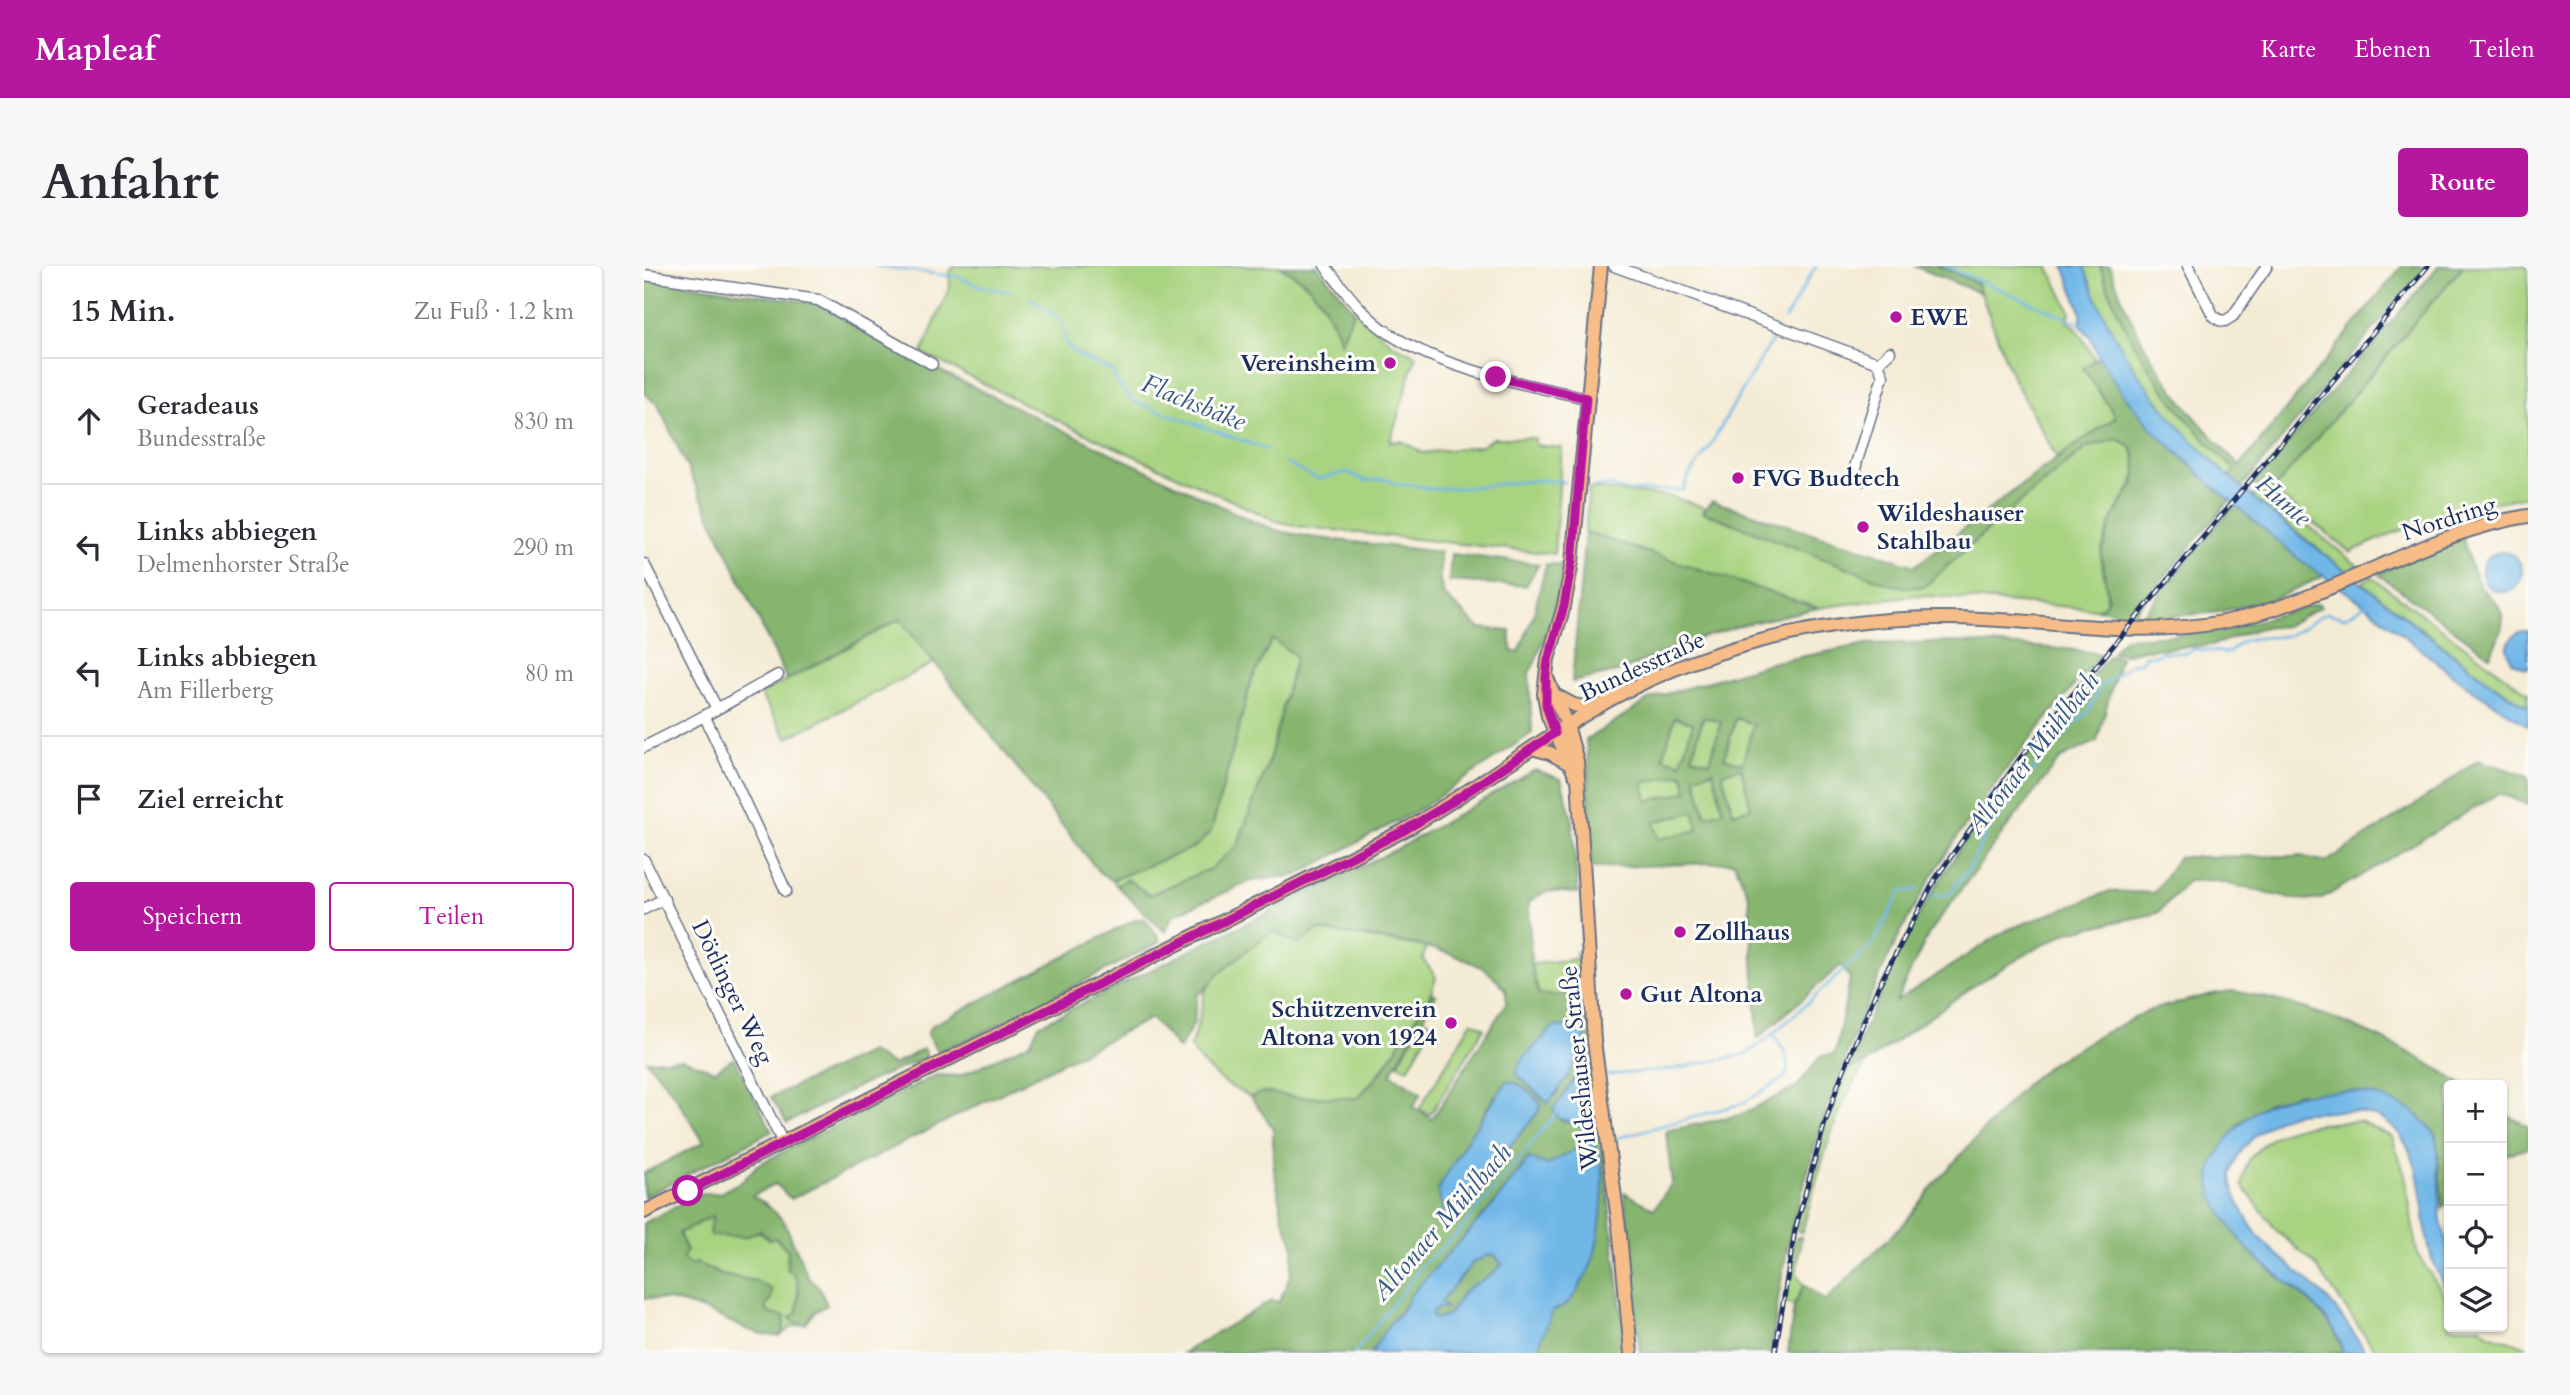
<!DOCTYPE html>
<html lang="de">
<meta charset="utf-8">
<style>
:root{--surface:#fff;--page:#f7f7f7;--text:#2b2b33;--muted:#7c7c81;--line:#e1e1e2;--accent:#b5179e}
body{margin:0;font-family:Cardo,serif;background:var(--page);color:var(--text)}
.controls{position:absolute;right:21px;bottom:21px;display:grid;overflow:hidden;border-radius:7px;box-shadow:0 2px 5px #0004}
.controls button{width:63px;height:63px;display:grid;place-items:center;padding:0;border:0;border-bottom:2px solid var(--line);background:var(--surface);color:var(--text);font:35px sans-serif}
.stop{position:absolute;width:21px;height:21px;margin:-16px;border:5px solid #b5179e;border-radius:50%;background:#fff}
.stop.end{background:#b5179e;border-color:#fff;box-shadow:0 2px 7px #0008}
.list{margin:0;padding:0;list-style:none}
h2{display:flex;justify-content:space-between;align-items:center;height:91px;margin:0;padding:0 28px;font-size:30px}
h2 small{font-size:23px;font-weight:400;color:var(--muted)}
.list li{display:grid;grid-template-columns:46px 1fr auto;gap:21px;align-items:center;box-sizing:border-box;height:126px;padding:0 28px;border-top:2px solid var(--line)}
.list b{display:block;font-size:26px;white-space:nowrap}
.list p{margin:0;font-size:23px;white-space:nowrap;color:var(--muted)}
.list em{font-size:23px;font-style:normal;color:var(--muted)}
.actions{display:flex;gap:14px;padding:21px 28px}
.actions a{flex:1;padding:16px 0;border:2px solid var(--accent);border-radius:7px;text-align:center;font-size:24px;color:var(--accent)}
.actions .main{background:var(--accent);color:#fff}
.icon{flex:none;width:38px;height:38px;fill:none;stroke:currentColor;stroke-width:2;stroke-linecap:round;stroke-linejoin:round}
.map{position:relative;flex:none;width:1884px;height:1087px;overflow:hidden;border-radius:7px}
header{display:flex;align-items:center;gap:42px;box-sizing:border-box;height:98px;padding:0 35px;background:var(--accent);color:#fff}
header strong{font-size:33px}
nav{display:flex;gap:38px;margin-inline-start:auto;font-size:24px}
.intro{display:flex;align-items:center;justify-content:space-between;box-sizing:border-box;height:168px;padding:0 42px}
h1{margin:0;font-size:49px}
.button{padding:18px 32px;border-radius:7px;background:var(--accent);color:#fff;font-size:24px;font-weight:700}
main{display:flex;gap:42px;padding:0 42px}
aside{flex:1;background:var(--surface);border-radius:7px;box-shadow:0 2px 5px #0004}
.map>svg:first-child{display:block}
.green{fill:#a8d380;stroke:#62816f;stroke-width:2}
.forest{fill:#86b56e;stroke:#507266;stroke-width:2;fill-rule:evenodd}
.water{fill:#70b7e8;stroke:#4673a3;stroke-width:2;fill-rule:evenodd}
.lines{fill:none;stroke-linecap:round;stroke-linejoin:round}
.stream{stroke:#70b7e8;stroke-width:2.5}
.minor-casing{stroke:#677187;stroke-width:13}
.major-casing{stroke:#677187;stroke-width:16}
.minor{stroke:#fff;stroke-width:10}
.major{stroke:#f7bd88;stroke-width:12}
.rail-casing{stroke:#1b2f5e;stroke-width:5}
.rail{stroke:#fdfcf7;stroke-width:2.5;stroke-dasharray:8;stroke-linecap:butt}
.route{stroke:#b5179e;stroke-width:9}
.poi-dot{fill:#b5179e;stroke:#fdfcf7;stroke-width:2.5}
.labels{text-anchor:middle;stroke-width:6;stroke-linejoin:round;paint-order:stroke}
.poi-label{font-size:24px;font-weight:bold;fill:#1b2f5e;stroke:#fdfcf7;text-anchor:start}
.street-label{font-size:24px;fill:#1b2f5e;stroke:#fdfcf7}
.water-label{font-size:26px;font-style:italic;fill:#355887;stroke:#fdfcf7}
</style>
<header>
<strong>Mapleaf</strong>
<nav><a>Karte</a><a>Ebenen</a><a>Teilen</a></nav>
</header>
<div class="intro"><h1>Anfahrt</h1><a class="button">Route</a></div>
<main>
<aside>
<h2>15 Min.<small>Zu Fuß · 1.2 km</small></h2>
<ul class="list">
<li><svg class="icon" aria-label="ahead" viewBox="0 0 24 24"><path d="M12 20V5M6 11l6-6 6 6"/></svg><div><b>Geradeaus</b><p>Bundesstraße</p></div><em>830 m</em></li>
<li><svg class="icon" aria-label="left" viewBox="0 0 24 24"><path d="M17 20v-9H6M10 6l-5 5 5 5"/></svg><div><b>Links abbiegen</b><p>Delmenhorster Straße</p></div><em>290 m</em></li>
<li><svg class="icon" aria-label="left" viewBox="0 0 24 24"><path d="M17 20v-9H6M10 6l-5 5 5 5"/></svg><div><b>Links abbiegen</b><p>Am Fillerberg</p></div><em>80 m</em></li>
<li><svg class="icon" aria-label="arrive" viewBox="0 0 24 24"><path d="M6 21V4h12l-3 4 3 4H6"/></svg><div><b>Ziel erreicht</b></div></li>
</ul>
<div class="actions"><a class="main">Speichern</a><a>Teilen</a></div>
</aside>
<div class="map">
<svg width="1884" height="1087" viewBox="0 0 1884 1087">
<rect width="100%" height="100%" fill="#fdfcf7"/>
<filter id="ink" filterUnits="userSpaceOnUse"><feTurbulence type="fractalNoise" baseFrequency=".0143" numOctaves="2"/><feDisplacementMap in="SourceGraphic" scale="14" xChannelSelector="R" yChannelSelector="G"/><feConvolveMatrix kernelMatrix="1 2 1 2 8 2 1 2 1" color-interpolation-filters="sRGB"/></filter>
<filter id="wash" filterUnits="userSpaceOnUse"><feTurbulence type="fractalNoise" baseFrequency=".00686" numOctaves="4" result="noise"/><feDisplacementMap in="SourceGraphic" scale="28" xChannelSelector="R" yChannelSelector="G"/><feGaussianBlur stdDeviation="1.57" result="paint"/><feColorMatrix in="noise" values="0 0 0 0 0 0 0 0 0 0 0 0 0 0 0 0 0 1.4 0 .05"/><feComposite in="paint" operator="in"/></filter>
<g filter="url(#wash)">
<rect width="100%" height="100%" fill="#f4ebd4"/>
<!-- green -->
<path class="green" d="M311,0H635C670,17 683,40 696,75L710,44L747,77L772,90L746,176L757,175L779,187L837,180L849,172H891V179L918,182L910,288L652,260L632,255L425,160L278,87L306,20L305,6Z
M1294,0H1404L1426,45L1423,56L1431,60L1451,93L1439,103L1473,150L1413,192L1368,110L1333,17Z
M1440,0H1456C1483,82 1530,145 1592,205L1585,212C1519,158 1467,80 1440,0Z
M1819,0H1884V230L1831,240L1752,266L1706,286L1629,224Z
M1473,173L1486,180C1504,216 1476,228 1466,259C1463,268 1457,281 1457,291C1458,307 1466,322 1461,339L1452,343L1272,329L1174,342L941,266L945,222L1028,231L1062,242L1059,246L1279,321L1364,246L1443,181Z
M1625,228L1714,300L1702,305L1606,229Z
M1728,311L1884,427V440L1851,420L1717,316Z
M256,353L290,397L143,472L116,428Z
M628,373L652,390L625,495L593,580L566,603L505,629L483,613L473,620L468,614L551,581L567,566L607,416Z
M1031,451L1049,457L1037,497L1019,492Z
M1059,451L1077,456L1066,496L1048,491Z
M1092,452L1110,458L1098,498L1080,493Z
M1097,501L1107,542L1089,547L1078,506Z
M1069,505L1080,545L1061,550L1051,509Z
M1039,508L1043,526L1003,536L998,517Z
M1050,546L1055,564L1014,574L1009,556Z
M631,664L653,678L675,664L782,681L779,693L792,711C783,748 739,803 714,832L650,831L619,826L607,831C581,819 562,805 546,781L554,758L561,725L570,712L616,673Z
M939,685L942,729L895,730L887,698L932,693V686Z
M780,753L789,758L764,803L754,798Z
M828,755L840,762L786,849L775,843Z
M1223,796C1190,840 1173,913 1158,966L1153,965L1182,861L1204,802Z
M1716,855L1748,871L1761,909L1773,988L1805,1036V1061H1836L1845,1068L1884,1081V1087H1733L1670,997L1633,965L1598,919C1600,911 1601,900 1606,893C1634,855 1675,858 1716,855Z
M70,949L131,972L144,984L143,1003C159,1012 154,1032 153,1048L146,1051L149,1056L162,1058L148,1061L136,1070L139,1064L121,1041L112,1015L77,1009L53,997L47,999L37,991L35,967Z
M1152,971H1157L1152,1007L1160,1019L1150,1040L1141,1037Z"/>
<!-- forest -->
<path class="forest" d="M635,0H673L710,44L697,76C683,40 671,17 635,0Z
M1270,0H1294L1333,17L1336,27Z
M1456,0H1466C1494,85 1534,137 1596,200L1758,0H1782L1597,222L1585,212L1591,204C1530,145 1483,82 1456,0Z
M1795,0H1819L1629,224L1608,219Z
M0,12L171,37L286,100L608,255L635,265L666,271L796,286V315L800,329L835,362L866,365L868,386H875L890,347L902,298L919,299L908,352L891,396L885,407L888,467L778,542L653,609L607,615L529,649L521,666L473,620L483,613L505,629L566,603L593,580L625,495L652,390L628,373L607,416L567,566L551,581L468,614L455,606L256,353L143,414L14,139L0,127Z
M1455,91C1494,150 1531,189 1586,234L1486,351L1471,350L1469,345L1452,343L1461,339L1464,331L1457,289L1467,256L1491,215L1492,204L1491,189L1486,180L1473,173L1442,182L1364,246L1280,321H1261L1245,318L1059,246L1068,235L1271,300L1401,201L1472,151L1439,102Z
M1591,238L1655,293L1680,310L1632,332L1575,346L1495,353Z
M941,266L1174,342L1098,359L1035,379L980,404L928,416Z
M1819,272C1824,289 1828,309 1838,323C1843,329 1850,333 1854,339C1865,356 1853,374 1846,390L1734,308L1788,283Z
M807,288L895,298L882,320L805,315Z
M1675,338L1677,341L1642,360L1616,362L1569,379L1499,384L1482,388L1468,386L1481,372C1523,370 1565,368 1606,357C1629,351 1651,342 1675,338Z
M1309,376L1423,383L1456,388C1397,460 1335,532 1287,612C1221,722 1178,844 1147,967C1137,1006 1132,1047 1127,1087H996L980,926L1010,943L1028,917L1022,865L1096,849L1153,821L1176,791L1191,788L1206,713L1197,699L1114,772L1105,630L1090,596L947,602C944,559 947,516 942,474L1006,433L1126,397L1223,378ZM1031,451L1049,457L1037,497L1019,492ZM1059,451L1077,456L1066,496L1048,491ZM1092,452L1110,458L1098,498L1080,492ZM1097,502L1107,542L1089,547L1078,507ZM1069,505L1079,545L1062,550L1051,510ZM1039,508L1043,526L1003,535L999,517ZM1050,546L1054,564L1014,573L1010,556Z
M1466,389L1476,391L1453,475L1417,492L1361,564L1284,669L1252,735L1363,664L1466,625L1510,627L1535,591L1657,590L1682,596L1789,527L1834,494L1884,510V539L1855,527L1676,634L1648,633L1568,614L1544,615L1514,647L1424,666L1393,682L1335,716L1223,796L1204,802C1227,747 1249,693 1279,642C1332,551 1397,469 1466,389Z
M891,504L917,513L928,552L934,627L902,625L885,636L887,698L895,729H942L982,1087H892L908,1045C925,1037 928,1030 938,1014C967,966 952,927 945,875L904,900L885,892C873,908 861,925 848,940C806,989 761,1031 727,1087H539L628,1034L635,1036L646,1011L650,980L639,953L629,897V862L607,831L619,826L650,831L714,832L739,804L788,727L792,729L747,808L777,827L769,841L788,853L862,738V723C854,716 846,706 837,701C789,675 729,673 675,664L653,678L630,665C610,677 591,694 573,710C566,717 562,724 553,729L550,757L535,783L507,752L147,933L132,918L108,930L121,937L140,955L165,1013L175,1021L183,1039L171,1046L162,1058L149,1056L146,1051L153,1047C154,1032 159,1012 143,1003L144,984L132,972L125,974L116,964L102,971L67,970L65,966L69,950L35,967L43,985L38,992L47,999L53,997L77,1009L112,1015L128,1024L127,1034L121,1041L125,1048L141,1050L139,1064L136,1070C110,1070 93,1058 69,1048C48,1039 24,1032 0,1032V957L56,928L76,927L100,914L113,899L292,809L316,810L386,777L395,759L755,582ZM909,761L936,786L912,829L898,833L872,807L877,795ZM945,803L947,812L953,866L915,853L909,844ZM851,829L897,839L894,846L818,938L810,941L797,935L794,924Z
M500,652L514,670L516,676L343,765L294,786L283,769L287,760L491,654Z
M1588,725C1666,737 1754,775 1819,819H1805V933L1799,942L1792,868L1656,827L1624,837L1593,859L1573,938C1585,956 1597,975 1612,991C1641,1022 1689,1041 1699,1087H1144L1150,1040L1160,1019L1181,1035L1262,955L1292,916L1383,817L1408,797L1458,768L1507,744L1568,728Z
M279,783L283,791L219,818L143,857L127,831L226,786L249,799Z
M90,792L128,865L0,931V907L60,876L29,827L3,795L39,793L71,805Z
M1858,847L1884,860V882L1858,890Z
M845,989L852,990L858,998C854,1002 850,1007 846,1010C838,1016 828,1018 821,1025C811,1035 807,1056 789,1052L788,1047L794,1042L801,1041L797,1035L830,996Z"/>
<!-- water -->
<path class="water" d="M1420,0H1440C1494,161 1625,244 1751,343C1776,363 1801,383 1827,402C1845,415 1863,431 1884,440V460L1817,416L1728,344L1655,293L1569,220L1509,164L1479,128L1455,91L1446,70L1437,60V46Z
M1838 306a20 20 0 1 1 40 0a20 20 0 1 1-40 0Z
M1884,365V402H1882L1868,396L1863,383C1866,371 1872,365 1884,365Z
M926,760L940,762L942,782L936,786L923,812L904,837L872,807L877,795L909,761Z
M939,801L945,803L947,812L953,866C938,865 929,854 915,853L909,844Z
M863,815C876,815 889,828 897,839L894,846L818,938L810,941L807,947L800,950L794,924L826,869Z
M1705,825L1734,830L1769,845L1792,868L1797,955L1805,984V1026C1767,979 1792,904 1750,862C1728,840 1692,845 1664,846C1640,847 1625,857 1608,873C1599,881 1588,896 1587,909C1586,923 1604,957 1612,967C1631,991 1659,1007 1679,1029C1694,1044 1706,1062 1718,1080L1721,1087H1699C1690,1044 1645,1021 1615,994C1598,979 1565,936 1566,913C1566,900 1575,884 1583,874C1616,828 1653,827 1705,825Z
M945,875C969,885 956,975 948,996C945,1005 930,1032 923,1038C919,1041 912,1043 908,1046L892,1087H727L745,1058L757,1047L767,1028L849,939L885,892L904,899ZM845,989L852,990L858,999C854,1002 850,1007 845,1010C837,1016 828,1018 821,1025C811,1035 807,1056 789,1052L788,1047L793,1042H802L797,1035L829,996Z"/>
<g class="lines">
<!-- stream -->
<path class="stream" d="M231,0L314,11L338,21L366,26
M1301,0L1440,59
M386,33C405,43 423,52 421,77L434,89L470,106L471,114L490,136L622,183
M1141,53L1172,0
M641,197L674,213L703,206L722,215L740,213L756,219H770L786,223L818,222L896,214L920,216
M950,221L966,220L983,225L1039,224C1046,203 1054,199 1065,182C1086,145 1107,108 1130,72
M1288,630L1305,629L1326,601L1342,568L1403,486L1445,444L1458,419L1487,398L1496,397L1501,390L1513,389L1518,386L1543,387L1550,383L1584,387C1590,384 1594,376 1602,374C1612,371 1637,372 1645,369C1660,362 1669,354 1683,347L1700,352L1723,338
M964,809L1030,803L1103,788L1129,768
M973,872L1097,838L1140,812L1144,803L1141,786L1129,768L1230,677L1256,626L1275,623
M711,1087L780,997L813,968L911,849"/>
</g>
</g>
<g filter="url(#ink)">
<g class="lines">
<!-- minor casing -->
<g class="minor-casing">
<path id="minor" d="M681,0C699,22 716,46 739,63C791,102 880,118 942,132
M970,0L1234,97L1246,86
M1544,0L1569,49L1575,54L1581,55L1589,50L1623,0
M0,9L174,34L288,98
M1218,214L1212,207V198L1239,110L1234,97
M0,298L73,443
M61,451L142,625
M0,481C46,459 89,434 134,409
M0,594L139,877
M0,643L20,633"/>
</g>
<!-- major casing -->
<g class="major-casing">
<path id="major" d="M902,410L923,459L933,495L950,775L976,969L987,1087
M911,429L930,439L950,443
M888,482L906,487L924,497
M931,509L904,450L900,428L904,393L920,340L928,296L957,0
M0,946L761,564C825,527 884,482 948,444C1050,383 1174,353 1292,352C1388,350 1484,374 1579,356C1686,336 1776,267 1884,250"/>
</g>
<!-- minor -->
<use href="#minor" class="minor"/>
<!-- major -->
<use href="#major" class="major"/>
<!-- rail casing -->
<g class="rail-casing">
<path id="rail" d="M1131,1087L1151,964L1180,860L1195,816L1234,721L1292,612L1377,491L1784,0"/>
</g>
<!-- rail -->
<use href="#rail" class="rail"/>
</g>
</g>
<g class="lines" filter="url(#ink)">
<!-- route -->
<path class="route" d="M44,925L761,564L808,536L911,467L902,439V410L904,394L920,340L928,296L942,132L852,111"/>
</g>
<!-- markers -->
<g class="poi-dot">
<circle cx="1252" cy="51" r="7"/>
<circle cx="746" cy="97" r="7"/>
<circle cx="1094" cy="212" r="7"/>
<circle cx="1219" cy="261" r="7"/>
<circle cx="1036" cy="666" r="7"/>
<circle cx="982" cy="728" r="7"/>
<circle cx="807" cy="757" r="7"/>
</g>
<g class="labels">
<!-- poi labels -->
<g class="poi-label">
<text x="1266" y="59">EWE</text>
<text x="732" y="105" text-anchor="end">Vereinsheim</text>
<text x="1108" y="220">FVG Budtech</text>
<text x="1233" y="255">Wildeshauser<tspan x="1233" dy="28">Stahlbau</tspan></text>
<text x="1050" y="674">Zollhaus</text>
<text x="996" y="736">Gut Altona</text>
<text x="793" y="751" text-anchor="end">Schützenverein<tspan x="793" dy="28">Altona von 1924</tspan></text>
</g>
<!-- street labels -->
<g class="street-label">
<text transform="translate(1805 252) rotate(-18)" y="8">Nordring</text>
<text transform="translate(998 400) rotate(-25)" y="8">Bundesstraße</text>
<text transform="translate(89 726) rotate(64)" y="8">Dötlinger Weg</text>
<text transform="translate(935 802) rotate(-96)" y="8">Wildeshauser Straße</text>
</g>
<!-- water labels -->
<g class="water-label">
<text transform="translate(550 136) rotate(22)" y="9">Flachsbäke</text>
<text transform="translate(1640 234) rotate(41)" y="9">Hunte</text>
<text transform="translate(1388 487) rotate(-52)" y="9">Altonaer Mühlbach</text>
<text transform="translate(797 956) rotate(-49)" y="9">Altonaer Mühlbach</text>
</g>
</g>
</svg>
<div class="controls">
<button>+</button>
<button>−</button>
<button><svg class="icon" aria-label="locate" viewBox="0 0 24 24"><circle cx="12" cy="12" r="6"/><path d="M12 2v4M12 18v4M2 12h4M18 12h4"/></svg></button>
<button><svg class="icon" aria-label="layers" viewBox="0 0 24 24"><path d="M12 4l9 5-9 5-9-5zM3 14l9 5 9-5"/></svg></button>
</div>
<div class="stop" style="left:44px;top:925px"></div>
<div class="stop end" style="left:852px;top:111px"></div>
</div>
</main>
